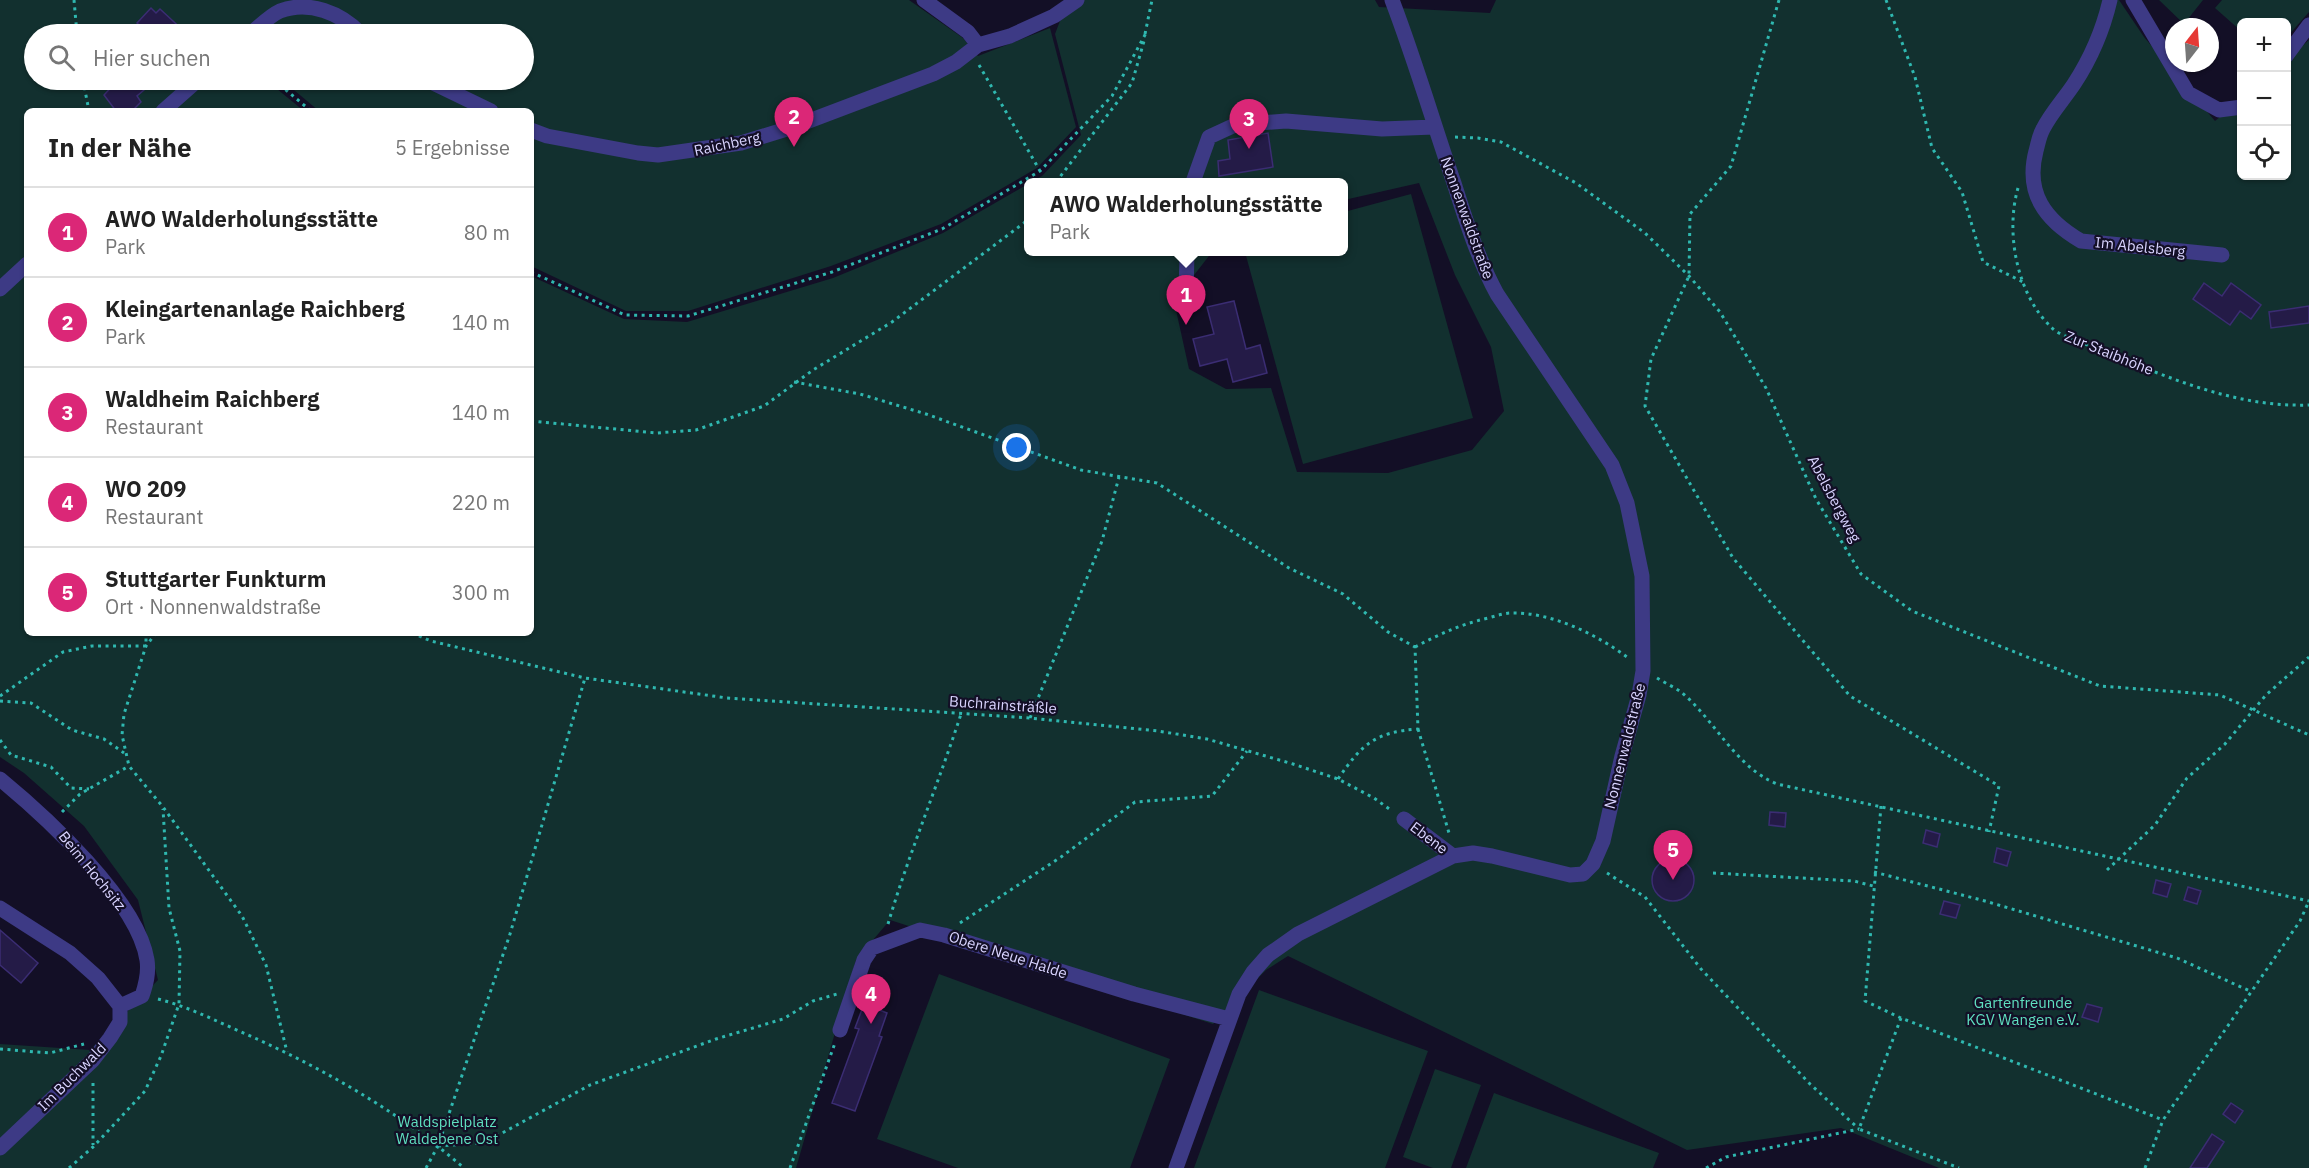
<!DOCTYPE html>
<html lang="de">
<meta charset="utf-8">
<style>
:root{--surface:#fff;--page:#f6f6f6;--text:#222;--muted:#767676;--line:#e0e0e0;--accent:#db2777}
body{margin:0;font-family:"IBM Plex Sans",sans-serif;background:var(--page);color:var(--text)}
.controls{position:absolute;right:18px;top:18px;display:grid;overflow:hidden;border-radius:9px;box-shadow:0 2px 4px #0004}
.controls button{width:54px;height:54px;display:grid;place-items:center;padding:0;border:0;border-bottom:2px solid var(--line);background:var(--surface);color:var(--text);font:30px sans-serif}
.compass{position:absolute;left:2165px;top:18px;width:54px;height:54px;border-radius:50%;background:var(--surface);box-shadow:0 2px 4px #0004;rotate:17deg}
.you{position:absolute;left:1017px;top:448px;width:21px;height:21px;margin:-15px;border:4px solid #fff;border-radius:50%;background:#1a73e8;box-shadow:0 0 0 9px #1a73e833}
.badge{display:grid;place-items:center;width:39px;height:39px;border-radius:50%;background:var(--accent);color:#fff;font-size:20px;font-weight:700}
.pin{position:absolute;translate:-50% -50px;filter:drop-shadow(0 2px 3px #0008)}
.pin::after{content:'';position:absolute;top:32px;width:21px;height:18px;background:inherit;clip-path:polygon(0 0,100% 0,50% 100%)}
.popup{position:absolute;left:1024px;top:178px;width:324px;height:78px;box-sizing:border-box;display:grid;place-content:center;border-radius:9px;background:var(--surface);filter:drop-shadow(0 2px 4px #0005);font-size:20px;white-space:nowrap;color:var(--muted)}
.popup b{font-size:22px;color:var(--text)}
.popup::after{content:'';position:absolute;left:50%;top:100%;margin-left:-12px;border:12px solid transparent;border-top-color:var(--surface)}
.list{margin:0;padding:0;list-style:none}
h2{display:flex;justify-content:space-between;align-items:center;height:78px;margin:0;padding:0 24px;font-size:26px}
h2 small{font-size:20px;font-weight:400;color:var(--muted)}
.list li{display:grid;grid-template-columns:39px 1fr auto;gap:18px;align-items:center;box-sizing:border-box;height:90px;padding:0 24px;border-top:2px solid var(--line)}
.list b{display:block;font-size:22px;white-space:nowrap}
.list p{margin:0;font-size:20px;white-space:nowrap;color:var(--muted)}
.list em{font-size:20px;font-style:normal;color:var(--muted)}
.icon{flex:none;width:33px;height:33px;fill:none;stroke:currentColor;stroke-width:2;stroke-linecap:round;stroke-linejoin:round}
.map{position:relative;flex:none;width:2309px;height:1168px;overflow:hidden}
.search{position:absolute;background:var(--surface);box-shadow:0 2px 4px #0004;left:24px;top:24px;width:510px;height:66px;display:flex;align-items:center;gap:15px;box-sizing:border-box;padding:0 21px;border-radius:33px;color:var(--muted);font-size:22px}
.panel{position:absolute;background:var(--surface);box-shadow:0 2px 4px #0004;left:24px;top:108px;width:510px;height:528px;border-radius:9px}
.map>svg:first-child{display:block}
.green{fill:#12302f}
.building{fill:#241b47;stroke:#3b2d73;stroke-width:1.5}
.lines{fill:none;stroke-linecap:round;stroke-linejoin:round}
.path{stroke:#2fb8b0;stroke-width:3;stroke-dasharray:3 4.5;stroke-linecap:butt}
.minor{stroke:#3d3a85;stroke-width:15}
.labels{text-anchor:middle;stroke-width:4.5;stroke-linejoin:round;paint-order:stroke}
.street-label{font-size:15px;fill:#d9d4ff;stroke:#130f26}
.park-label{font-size:15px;fill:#5fe0c0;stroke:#130f26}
</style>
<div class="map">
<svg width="2309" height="1168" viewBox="0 0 2309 1168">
<rect width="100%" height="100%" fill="#130f26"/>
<!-- green -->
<path class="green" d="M0,0H909L963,38L978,56L1050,28L1076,127L1037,168L941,224L831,266L688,311H626L531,266V111H319L282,80H524V34H34V80H266L304,111H27V633H531V276L624,319L687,322L833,278L943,233L1028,184V252H1212L1174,301L1189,369L1226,389L1271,388L1297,472L1388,473L1472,450L1504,411L1491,347L1455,275L1419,183L1344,200V182H1030L1042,176L1081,135L1055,34L1068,0H1375L1379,7L1490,13L1496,0H2119L2144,37L2215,121L2241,99L2242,176H2286L2287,60L2309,40V1168H1939L1841,1128L1687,1150L1288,956L1266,970L1213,1024L890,920L856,960L796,1168H0V1044L90,1050L158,980L138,900L84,826L24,773L0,757Z
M2159,0H2203L2184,24Z
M2222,0H2309V12L2287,37L2286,22H2242L2241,31L2215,8Z
M1411,194L1473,418L1303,464L1245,252H1344V212Z
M939,974L1170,1059L1130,1168H958L877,1139Z
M1259,990L1428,1051L1385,1168H1194Z
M1435,1069L1481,1085L1451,1168H1433L1403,1157Z
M1494,1093L1659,1153L1653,1168H1466Z"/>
<!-- building -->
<path class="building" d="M151,8L156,13L160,9L187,34H149L137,23Z
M118,80H134L144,90L137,96L141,102L132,111H116L104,95Z
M1268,133L1273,167L1219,176L1218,161L1230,159L1228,140Z
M2204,283L2222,296L2231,283L2261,305L2251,319L2240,311L2230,325L2193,299Z
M1234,301L1246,349L1260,345L1267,373L1233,382L1227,359L1200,366L1193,339L1214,334L1207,307Z
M2309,306V323L2271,328L2269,312Z
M1770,812L1786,813L1785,827L1769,825Z
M1926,830L1940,834L1937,847L1923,843Z
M1997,848L2011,852L2007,866L1994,862Z
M1652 880a21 21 0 1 1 42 0a21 21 0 1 1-42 0Z
M2156,880L2171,884L2167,897L2153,893Z
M2188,887L2201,891L2197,904L2184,900Z
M1944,901L1960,905L1956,918L1940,914Z
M0,930L38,963L21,983L0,965Z
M864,1004L887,1013L879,1036L882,1037L855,1111L832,1103L859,1029L855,1028Z
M2087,1004L2102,1008L2098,1022L2082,1017Z
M2231,1103L2243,1111L2235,1123L2223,1114Z
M2212,1134L2224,1142L2207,1168H2190Z"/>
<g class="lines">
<!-- path -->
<path class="path" d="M74,0L77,34
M1779,0L1731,166L1690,214L1689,276L1651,359L1645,406L1733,558L1850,696L1999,786L1989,832
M1886,0L1915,77L1932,148L1962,192L1983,262L2023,282
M1145,34L1152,0
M979,65L1040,171
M83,80L89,111
M274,80L311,111
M1455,137L1478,138L1501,142L1576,183L1645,233L1689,276L1720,312L1766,388L1816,499L1861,574L1912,611L2100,686L2220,695L2309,735
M1056,182L1132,83L1144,41
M2018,188C2005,233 2017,295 2052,328C2057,333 2065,336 2072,339C2149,368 2225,408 2309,405
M531,272L625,315L688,316L832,272L942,229L1040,171L1112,96L1146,33
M794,382L860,394L926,414L1081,470L1157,483L1289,568L1343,594L1388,632L1415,647
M531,421L657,433L696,430L764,406L813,370L892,322L1024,223L1028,218
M156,633L146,646L124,714L122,735L129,766L163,807L242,916L266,965L287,1052
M412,633L431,641L585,678L727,698L1030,718L1158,731L1207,739L1293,764L1338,779L1374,798L1392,811
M1415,647C1442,633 1459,625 1488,618C1496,616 1504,613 1511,613C1551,612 1596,634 1627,657
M1657,678C1665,683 1674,687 1681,692C1716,721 1734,766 1777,784L2309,901
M0,696L63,652L92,646H146V633
M0,701L31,703L72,730L104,739L124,753
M1030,718L1102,541L1119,477
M1418,729L1449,833
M0,740L11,755L51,767L71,788L89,789
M1338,779C1362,744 1375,732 1418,729L1415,647
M1881,806L1865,1001L1901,1018L2163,1120
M62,812L80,794L129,766
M2107,870L2155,825L2187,778L2225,744L2266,695L2309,657
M1874,872L1985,901L2177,958L2252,992
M1607,873L1645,897L1701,969L1810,1084L1859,1129
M1713,873L1854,881L1873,886
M960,923L1061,857L1135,802L1212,796L1247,751
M888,924C909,853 938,785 961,714
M158,999C186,1006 212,1019 239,1031C319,1066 397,1110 464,1168
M1901,1018L1859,1129L1959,1168
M0,1049L50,1053L84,1044
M93,1083V1145
M438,1146L484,1143L590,1085L716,1039L783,1019L813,1001L837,994
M69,1168L93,1147L145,1091L161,1056L179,1004L180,951L169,908L163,809
M426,1168L438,1146L510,934L585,678
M790,1168L835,1043
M1706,1168L1726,1157L1859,1129
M2145,1168L2163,1120L2300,921L2309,901"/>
<!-- minor -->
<path class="minor" d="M924,0L968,32L978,45
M2110,0C2103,30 2091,58 2074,84C2064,99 2051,113 2043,129C2039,136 2038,144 2036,151C2025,193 2045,220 2081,241L2222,255
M2133,0L2188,93L2219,110L2242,107
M250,34C259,27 269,16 280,11C309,0 341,13 361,34
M2286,56L2309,25
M427,80L491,111
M163,111L198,80
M531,130L547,136L638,153L658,155L741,143L793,127L933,74L956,62L978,45L1010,36L1054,16L1077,0
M1193,182L1209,137L1235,125L1286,121L1382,129L1434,127
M0,289L27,264
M1186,296L1187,252
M0,779C45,816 138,901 147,960C149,973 146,984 142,996L120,1006
M1404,819L1453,856
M0,908L70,953L98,978L120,1006V1022L110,1038L93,1060L0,1148
M840,1030L864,960L872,948L920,930L944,935L1134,994L1229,1019
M1176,1168L1239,994L1253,972L1268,955L1298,934L1453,856L1473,853L1492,856L1570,875L1583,874L1593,864L1603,841L1622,756L1639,695L1643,671L1642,576L1627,503L1612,465L1497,294C1478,259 1466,221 1454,183C1433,122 1415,60 1392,0"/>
</g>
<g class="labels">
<!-- street labels -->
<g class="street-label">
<text transform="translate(727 144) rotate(-12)" y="5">Raichberg</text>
<text transform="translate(1467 218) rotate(70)" y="5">Nonnenwaldstraße</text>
<text transform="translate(2140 247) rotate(6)" y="5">Im Abelsberg</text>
<text transform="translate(2109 353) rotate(22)" y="5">Zur Staibhöhe</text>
<text transform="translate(1834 499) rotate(62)" y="5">Abelsbergweg</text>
<text transform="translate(1003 705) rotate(4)" y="5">Buchrainsträßle</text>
<text transform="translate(1625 746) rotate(-76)" y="5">Nonnenwaldstraße</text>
<text transform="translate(1429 838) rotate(37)" y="5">Ebene</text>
<text transform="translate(92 871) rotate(51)" y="5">Beim Hochsitz</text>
<text transform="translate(1008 955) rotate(18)" y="5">Obere Neue Halde</text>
<text transform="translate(72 1077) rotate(-45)" y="5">Im Buchwald</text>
</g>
<!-- park labels -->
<g class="park-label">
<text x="2023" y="1008">Gartenfreunde<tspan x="2023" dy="17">KGV Wangen e.V.</tspan></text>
<text x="447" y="1127">Waldspielplatz<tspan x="447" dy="17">Waldebene Ost</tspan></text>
</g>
</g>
</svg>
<div class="controls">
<button>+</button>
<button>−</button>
<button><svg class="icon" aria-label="locate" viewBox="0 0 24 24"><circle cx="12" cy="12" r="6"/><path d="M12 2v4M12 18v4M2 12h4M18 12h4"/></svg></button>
</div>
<svg class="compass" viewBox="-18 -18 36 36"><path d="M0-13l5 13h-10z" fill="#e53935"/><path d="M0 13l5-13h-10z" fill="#767676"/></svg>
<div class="you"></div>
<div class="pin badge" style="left:1186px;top:325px">1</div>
<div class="popup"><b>AWO Walderholungsstätte</b>Park</div>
<div class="pin badge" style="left:794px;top:147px">2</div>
<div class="pin badge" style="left:1249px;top:149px">3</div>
<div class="pin badge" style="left:871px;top:1024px">4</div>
<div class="pin badge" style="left:1673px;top:880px">5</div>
<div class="search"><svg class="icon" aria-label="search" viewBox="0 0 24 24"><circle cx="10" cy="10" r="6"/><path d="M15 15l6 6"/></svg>Hier suchen</div>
<section class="panel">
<h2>In der Nähe<small>5 Ergebnisse</small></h2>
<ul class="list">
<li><span class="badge">1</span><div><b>AWO Walderholungsstätte</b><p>Park</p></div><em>80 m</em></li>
<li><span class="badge">2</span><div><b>Kleingartenanlage Raichberg</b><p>Park</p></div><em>140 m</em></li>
<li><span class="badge">3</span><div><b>Waldheim Raichberg</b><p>Restaurant</p></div><em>140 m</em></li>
<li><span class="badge">4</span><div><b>WO 209</b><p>Restaurant</p></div><em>220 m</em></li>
<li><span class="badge">5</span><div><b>Stuttgarter Funkturm</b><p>Ort · Nonnenwaldstraße</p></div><em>300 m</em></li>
</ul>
</section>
</div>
